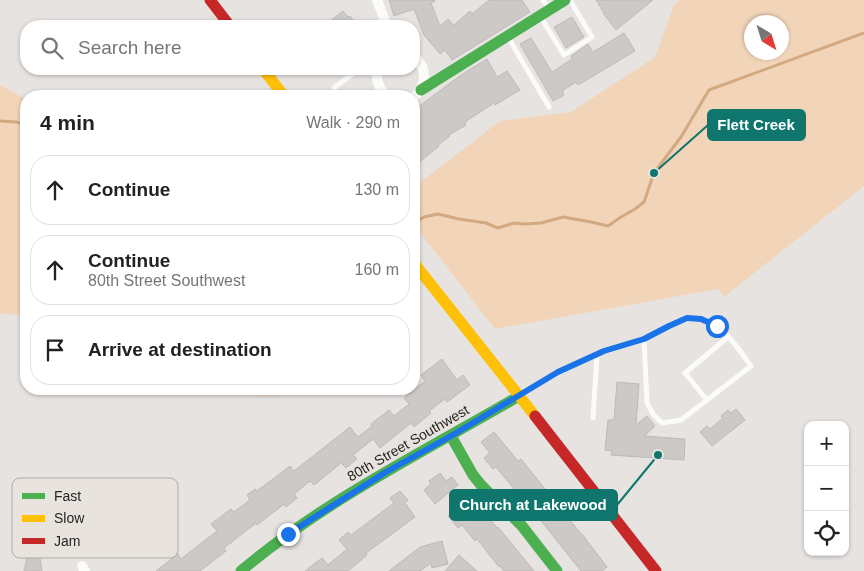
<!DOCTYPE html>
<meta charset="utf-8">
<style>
:root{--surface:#fff;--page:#f2f2f2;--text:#222;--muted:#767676;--line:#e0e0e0}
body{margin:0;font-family:Arial,sans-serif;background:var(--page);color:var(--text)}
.controls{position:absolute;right:15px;bottom:15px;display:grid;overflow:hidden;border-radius:10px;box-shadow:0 1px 4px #0004}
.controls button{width:45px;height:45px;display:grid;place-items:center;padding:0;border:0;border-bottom:1px solid var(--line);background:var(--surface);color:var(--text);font:25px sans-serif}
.compass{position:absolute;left:744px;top:15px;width:45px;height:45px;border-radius:50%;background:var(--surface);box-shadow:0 1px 4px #0004;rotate:142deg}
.stop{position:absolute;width:15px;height:15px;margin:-11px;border:4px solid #1a73e8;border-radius:50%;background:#fff}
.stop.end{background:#1a73e8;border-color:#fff;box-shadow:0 1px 5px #0008}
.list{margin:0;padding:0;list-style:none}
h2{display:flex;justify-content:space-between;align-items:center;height:65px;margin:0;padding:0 20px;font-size:21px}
h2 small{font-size:16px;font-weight:400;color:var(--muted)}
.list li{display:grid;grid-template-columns:32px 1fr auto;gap:15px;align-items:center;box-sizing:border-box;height:70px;margin:0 10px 10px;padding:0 10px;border:1px solid var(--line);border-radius:20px}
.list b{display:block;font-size:19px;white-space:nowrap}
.list p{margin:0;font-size:16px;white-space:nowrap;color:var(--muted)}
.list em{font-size:16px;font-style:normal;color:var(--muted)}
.icon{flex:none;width:28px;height:28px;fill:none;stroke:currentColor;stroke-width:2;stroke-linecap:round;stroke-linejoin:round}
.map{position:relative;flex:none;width:864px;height:571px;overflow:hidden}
.search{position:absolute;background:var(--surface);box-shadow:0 1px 4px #0004;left:20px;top:20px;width:400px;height:55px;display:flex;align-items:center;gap:12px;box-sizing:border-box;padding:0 18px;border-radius:20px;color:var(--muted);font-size:19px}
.panel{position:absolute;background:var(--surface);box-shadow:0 1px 4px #0004;left:20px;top:90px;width:400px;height:305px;border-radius:20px}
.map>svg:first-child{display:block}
.green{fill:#f2d5b9;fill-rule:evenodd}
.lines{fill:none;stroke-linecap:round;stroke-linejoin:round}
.stream{stroke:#d2a980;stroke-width:3}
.building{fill:#ccc9c7;stroke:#bdbab9}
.lane{stroke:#fbfbfa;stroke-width:5}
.street{stroke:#fbfbfa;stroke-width:10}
.fast{stroke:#4caf50;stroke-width:11}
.slow{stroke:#ffc107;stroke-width:11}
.jam{stroke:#c62828;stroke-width:11}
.route{stroke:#1a73e8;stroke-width:6}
.labels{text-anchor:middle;stroke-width:4.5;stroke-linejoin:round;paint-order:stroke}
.street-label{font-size:14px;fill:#262423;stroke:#e9e3de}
.key{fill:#e9e3de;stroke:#aeaaa6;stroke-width:1}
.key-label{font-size:14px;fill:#262423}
.leader{fill:none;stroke:#0f766e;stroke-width:2}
.callout-dot{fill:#0f766e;stroke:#e9e3de;stroke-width:2}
.callout{fill:#0f766e;stroke:#0f766e;stroke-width:2}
.callout-label{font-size:15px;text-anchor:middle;font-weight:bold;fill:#fff}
</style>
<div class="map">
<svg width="864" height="571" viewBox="0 0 864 571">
<rect width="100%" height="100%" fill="#e6e3e1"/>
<!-- green -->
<path class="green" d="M680,0H864V186L724,297L718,289L495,329L414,225V187L500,121L571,112L655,57L674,5ZM752,22H782V52H752Z
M0,85L26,99V319L19,315L0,313Z
M195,389H295L279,396L218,395Z"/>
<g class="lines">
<!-- stream -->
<path class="stream" d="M0,121L17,122L26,126
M414,223L424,217L438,214L459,219L486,223L498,228L514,223L525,224L541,223L563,217L591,222L608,226L621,217L635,209L644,202L654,173L681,137L709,90L864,33"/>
</g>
<!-- building -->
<path class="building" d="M389,0H435V1L431,3L440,26L448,19L454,25L470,11L472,14L489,0H522L530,12L452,60L445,50L440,54L424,35L414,9L394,16Z
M596,0H653L616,30L603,13H604Z
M343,11L348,17L350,16L358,26H324Z
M572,17L584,37L566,48L554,27Z
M624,33L635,51L578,85L576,82L562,91L564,95L553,101L520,44L531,38L552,72L572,59L571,56L588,44L593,52Z
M487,59L497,77L507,71L520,90L495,105L494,103L465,122L466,125L449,135L450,136L438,145L439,146L418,163L414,158V110L461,75Z
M442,359L457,380L463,375L470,385L447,402L445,399L429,411L431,413L414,427L411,423L380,448L373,439L353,455L357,459L346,468L341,463L314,485L310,481L294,494L297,498L286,507L284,504L257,525L256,523L224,548L226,551L200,571H156L178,554L181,559L217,531L211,524L231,509L234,512L250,500L247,495L255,489L257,491L290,466L294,471L350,427L358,437L372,426L371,424L389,410L394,416L409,404L404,398L425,381L421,375Z
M617,382L639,384L636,425L647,416L655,426L644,436L685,439L684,460L611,455L612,451L605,450L608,420H614Z
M736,409L745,420L712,446L700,432L707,426L710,429L723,418L721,416L728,410L731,413Z
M494,432L518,461L521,459L582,535V534L607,567L602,571H581L538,517L539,516L525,497L522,499L496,467L493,469L484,458L490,453L481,442Z
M440,473L446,481L452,477L458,485L435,504L424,490L431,484L429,481Z
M400,491L408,500L405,503L415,517L366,553L367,555L348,571H305L322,558L328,565L347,549L339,540L348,532L351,535L394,503L390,498Z
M470,497L483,513L484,512L497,528L498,527L534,571H504L500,566L499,567L477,539L475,541L462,525L458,528L448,516Z
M26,517L47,521L40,559L42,571H24L29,549L21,548Z
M442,541L448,564L432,568L431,563L420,571H389L420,547Z
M459,555L477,571H445Z"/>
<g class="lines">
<!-- lane -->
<path class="lane" d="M543,0L549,9
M540,16L564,55L592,37L570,0
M508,37L549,107
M334,88L359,69
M519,396C546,379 574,364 603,352C616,347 630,345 643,340C662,332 678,316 699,319C723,322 738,349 751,366L681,420L662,423L653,414L647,403L644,339
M707,400L685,373L728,337
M593,418L597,355"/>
<!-- street -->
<path class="street" d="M377,0L387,26
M414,57C428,68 427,86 414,97
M378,69C375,80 379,89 387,96
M82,566L85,571"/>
<!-- fast -->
<path class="fast" d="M421,90L565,0
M451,436L473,475L481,485L522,526L557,571
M241,571C325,500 425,451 519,396"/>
<!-- slow -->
<path class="slow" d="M263,69L284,96
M414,263L535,416"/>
<!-- jam -->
<path class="jam" d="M210,0L230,26
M535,416L656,571"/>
</g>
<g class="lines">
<!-- route -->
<path class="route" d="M288,534L386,472L451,436L558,372L604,351L644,339L669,326L687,318L701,319L717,326"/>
</g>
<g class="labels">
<!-- street labels -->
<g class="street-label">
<text transform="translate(408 443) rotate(-30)" y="5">80th Street Southwest</text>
</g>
</g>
<!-- legend -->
<rect x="12" y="478" width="166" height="80" rx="8" class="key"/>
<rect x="22" y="493" width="23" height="6" fill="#4caf50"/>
<rect x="22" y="515" width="23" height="7" fill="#ffc107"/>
<rect x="22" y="538" width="23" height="6" fill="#c62828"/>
<g class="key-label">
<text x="54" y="501">Fast</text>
<text x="54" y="523">Slow</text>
<text x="54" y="546">Jam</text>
</g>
<!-- callouts -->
<path class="leader" d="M654 173L708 125M658 455L617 505"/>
<g class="callout-dot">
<circle cx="654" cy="173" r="5"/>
<circle cx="658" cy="455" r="5"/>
</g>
<g class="callout">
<rect x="708" y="110" width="97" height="30" rx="5"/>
<rect x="450" y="490" width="167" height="30" rx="5"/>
</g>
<g class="callout-label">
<text x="756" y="130">Flett Creek</text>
<text x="533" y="510">Church at Lakewood</text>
</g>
</svg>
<div class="controls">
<button>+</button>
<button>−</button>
<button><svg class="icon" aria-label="locate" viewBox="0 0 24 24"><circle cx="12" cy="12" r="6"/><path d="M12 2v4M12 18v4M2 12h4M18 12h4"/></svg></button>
</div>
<svg class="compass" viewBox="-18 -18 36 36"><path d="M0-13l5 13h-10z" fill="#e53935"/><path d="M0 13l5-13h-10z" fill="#767676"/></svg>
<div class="stop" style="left:717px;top:326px"></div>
<div class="stop end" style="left:288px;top:534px"></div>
<div class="search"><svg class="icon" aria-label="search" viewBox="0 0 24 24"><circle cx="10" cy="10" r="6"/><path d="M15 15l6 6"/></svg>Search here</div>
<section class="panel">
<h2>4 min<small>Walk · 290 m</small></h2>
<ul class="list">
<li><svg class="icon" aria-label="ahead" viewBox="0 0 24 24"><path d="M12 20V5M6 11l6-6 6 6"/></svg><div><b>Continue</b></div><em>130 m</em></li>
<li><svg class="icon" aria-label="ahead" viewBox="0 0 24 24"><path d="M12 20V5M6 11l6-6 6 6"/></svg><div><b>Continue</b><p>80th Street Southwest</p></div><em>160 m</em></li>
<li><svg class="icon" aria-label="arrive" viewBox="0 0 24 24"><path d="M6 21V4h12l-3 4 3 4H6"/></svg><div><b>Arrive at destination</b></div></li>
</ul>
</section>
</div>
